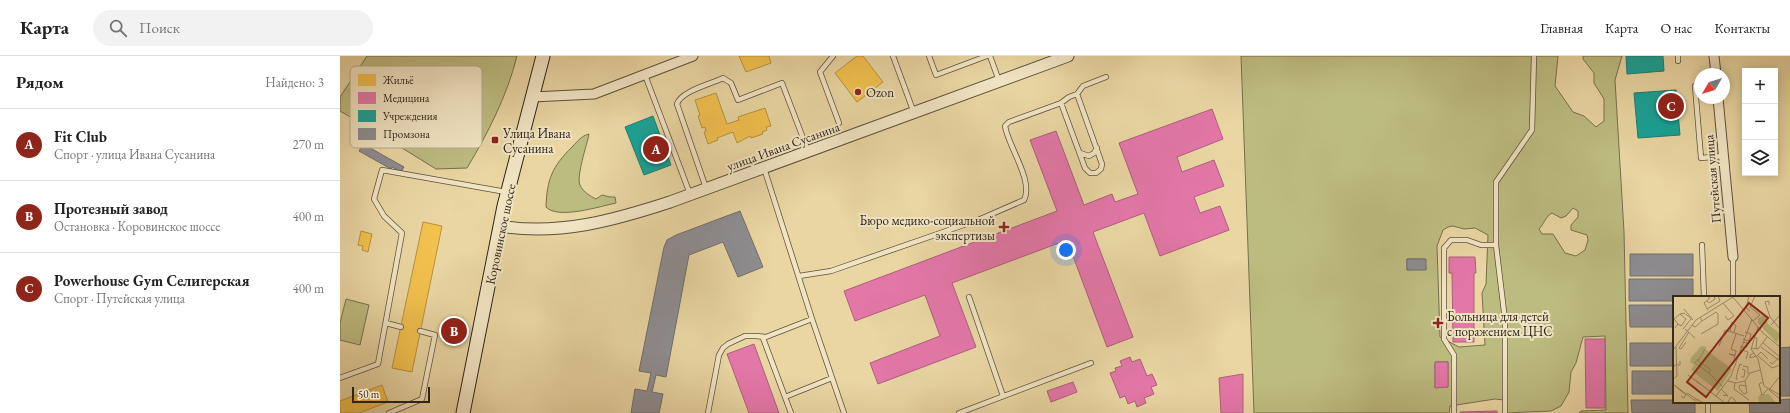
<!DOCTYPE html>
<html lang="ru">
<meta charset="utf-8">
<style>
:root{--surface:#fff;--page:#f2f2f2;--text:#222;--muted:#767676;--line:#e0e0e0;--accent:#8f2418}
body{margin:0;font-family:"EB Garamond",serif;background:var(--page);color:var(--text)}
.controls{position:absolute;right:12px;top:12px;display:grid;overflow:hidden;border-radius:0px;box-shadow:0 2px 10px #0003}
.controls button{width:36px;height:36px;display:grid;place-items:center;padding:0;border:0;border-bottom:1px solid var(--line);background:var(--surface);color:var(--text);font:20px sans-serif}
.compass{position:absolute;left:1354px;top:12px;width:36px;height:36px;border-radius:50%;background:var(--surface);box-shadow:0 2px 10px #0003;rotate:232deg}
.scale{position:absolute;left:12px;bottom:10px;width:78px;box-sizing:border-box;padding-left:4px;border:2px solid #30251a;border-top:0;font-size:11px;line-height:14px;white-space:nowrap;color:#30251a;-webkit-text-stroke:3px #f1e4c3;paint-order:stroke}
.you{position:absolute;left:726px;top:194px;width:14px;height:14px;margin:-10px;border:3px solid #fff;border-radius:50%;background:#1a73e8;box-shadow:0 0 0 6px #1a73e833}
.badge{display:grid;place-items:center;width:26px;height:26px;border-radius:50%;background:var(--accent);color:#fff;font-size:13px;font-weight:700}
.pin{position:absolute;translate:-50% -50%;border:2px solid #fff;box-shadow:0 1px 4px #0006}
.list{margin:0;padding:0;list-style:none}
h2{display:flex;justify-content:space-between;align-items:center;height:52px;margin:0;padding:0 16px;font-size:17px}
h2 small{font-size:13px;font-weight:400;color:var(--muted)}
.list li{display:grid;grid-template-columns:26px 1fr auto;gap:12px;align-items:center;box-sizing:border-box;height:72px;padding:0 16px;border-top:1px solid var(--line)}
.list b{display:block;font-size:15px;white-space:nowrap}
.list p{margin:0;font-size:13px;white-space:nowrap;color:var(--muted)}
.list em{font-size:13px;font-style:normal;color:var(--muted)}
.icon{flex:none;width:22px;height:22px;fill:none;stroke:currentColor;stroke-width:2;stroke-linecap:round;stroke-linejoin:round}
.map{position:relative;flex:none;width:1450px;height:357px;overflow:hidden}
header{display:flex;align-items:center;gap:24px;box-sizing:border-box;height:56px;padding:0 20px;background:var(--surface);border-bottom:1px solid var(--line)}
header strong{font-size:19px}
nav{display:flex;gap:22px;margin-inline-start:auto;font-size:14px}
.search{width:280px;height:36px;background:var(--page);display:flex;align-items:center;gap:10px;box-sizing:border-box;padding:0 14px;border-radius:22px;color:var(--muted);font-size:15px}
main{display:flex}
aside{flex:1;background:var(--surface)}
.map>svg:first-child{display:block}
.green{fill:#bdbc80;stroke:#76704d;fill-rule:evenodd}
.homes{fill:#f2c14e;stroke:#b8923e}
.health{fill:#e377a8;stroke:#ad5e7d}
.public{fill:#17a398;stroke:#1e7d72}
.industry{fill:#8d8d92;stroke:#716e6e}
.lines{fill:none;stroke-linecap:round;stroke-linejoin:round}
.service-casing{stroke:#5e513c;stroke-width:6}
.minor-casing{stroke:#5e513c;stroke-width:11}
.tertiary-casing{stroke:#5e513c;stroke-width:13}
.secondary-casing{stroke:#30251a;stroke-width:15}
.service{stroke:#f1e4c3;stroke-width:4.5}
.minor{stroke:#f1e4c3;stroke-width:9}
.tertiary{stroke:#f1e4c3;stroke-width:11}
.secondary{stroke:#f1e4c3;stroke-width:13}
.poi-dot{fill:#8f2418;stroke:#f1e4c3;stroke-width:1.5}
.labels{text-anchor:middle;stroke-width:4;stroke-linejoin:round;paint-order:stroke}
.poi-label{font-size:13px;fill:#30251a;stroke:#f1e4c3;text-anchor:start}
.street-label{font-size:13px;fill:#30251a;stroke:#f1e4c3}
.inset-road{fill:none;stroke:#9f8f6c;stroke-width:1}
.view{fill:#8f2418;fill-opacity:0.15;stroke:#8f2418;stroke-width:2}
.inset-edge{fill:none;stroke:#30251a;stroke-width:2}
.key{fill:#f1e4c3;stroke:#b7ab90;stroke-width:1}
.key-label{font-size:11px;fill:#30251a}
</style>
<header>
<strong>Карта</strong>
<div class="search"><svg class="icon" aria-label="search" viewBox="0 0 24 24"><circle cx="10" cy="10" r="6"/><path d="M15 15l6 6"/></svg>Поиск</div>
<nav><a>Главная</a><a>Карта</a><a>О нас</a><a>Контакты</a></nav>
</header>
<main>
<aside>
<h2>Рядом<small>Найдено: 3</small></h2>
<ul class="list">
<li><span class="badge">A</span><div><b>Fit Club</b><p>Спорт · улица Ивана Сусанина</p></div><em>270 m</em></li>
<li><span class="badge">B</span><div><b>Протезный завод</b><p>Остановка · Коровинское шоссе</p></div><em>400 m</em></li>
<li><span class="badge">C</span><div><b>Powerhouse Gym Селигерская</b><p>Спорт · Путейская улица</p></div><em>400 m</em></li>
</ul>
</aside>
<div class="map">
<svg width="1450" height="357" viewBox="0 0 1450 357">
<rect width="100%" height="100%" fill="#e9d6a3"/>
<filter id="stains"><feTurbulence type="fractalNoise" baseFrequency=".005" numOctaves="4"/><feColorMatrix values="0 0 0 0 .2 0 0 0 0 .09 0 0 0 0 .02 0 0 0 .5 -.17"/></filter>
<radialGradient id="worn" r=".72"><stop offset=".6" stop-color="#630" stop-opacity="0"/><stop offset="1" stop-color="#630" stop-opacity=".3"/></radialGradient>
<!-- green -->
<path class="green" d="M27,0H177C167,40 148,77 127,112L96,113L54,87L61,72L34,54L24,69L0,55V41Z
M901,0H1218L1215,30L1233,56L1244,60L1256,71L1264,65V43L1254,27V17L1243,3V0H1282L1275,24L1284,176L1288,357H1239L1241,355L1266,354L1265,280L1243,281L1236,307L1231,316L1229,336L1221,350L1211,355L1164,357V344L1155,343L1110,350L1109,357H914ZM1233,152L1238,155V161L1231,169V174L1247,179L1248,184L1245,194L1236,200L1225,197L1213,178H1202L1199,173C1204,168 1205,161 1212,157L1221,162L1226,160ZM1113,170L1124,173L1135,172L1148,179L1146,228L1142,237L1145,289L1119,291L1100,281L1097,190L1103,174L1108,171ZM1067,203H1085L1086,213L1067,214ZM1095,306H1108V331H1095Z
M249,78C247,89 236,120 240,129C243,136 250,140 256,143L262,139L270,141H275L276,147C261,150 218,164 206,151C207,123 212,111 232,91C238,85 241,80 249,78Z
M6,243L29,249L20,289L0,284V267Z"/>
<!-- homes -->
<path class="homes" d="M399,0H429L431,7L406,16Z
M517,0H523L543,26L517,46L495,17Z
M376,37L387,68L399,64L398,61L425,52L431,70L426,71L427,74L422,76L423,78L411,82L410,80L397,87L393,76L377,82L378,84L368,88L364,76L366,75L365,71L362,72L358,60L360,59L355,44Z
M83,166L102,170L72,316L52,312Z
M21,175L32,178L28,196L22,194L23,190L18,189Z
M42,329L48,346L19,357H0V345Z"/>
<!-- health -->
<path class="health" d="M872,53L883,83L837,101L842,116L874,104L884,130L854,141L860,157L880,150L889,174L820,200L804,157L753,176L793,281L767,291L727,184L612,227L636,291L538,328L530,307L600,280L585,239L515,265L504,235L717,155L690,84L716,75L744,149L772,138L775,146L798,138L779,87Z
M1109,201H1135L1136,217H1134V286H1113L1112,217H1109Z
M1245,283H1265V352H1246Z
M414,288L439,357H409L387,298Z
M790,301L792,306L800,303L807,320L812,318L817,329L811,331L814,338L804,342L806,347L797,351L795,345L788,348L785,340L780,342L770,317L776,315L775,312L782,310L780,305Z
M1095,306H1108V331L1095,332Z
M903,318V357H881L879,322Z
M733,326L737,336L711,346L707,335Z
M1157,355V357H1120V356Z"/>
<!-- public -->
<path class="public" d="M1286,0H1323L1324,15L1287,18Z
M1336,34L1340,79L1298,82L1294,37Z
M313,60L331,109L304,119L285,71Z"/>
<!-- industry -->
<path class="industry" d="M23,88L64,111L61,116L52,111L51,113L19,95Z
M400,155L423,211L398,221L383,186L349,199L326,321L316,319L312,336L323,338L319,357H291L295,333L307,335L311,317L299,315L324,191L327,184L336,179Z
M1290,198H1353V220H1290Z
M1067,203H1086V214H1067Z
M1289,223H1353V241H1334V245H1289Z
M1289,249H1334V271H1290Z
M1290,287H1334V310H1290Z
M1450,291V340H1439V292Z
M1292,315H1334V338H1292Z
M1450,343V357H1410L1409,346H1439V344Z
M1291,344H1334V346H1355V357H1292Z"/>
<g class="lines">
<!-- service casing -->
<g class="service-casing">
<path id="service" d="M493,0L480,16L499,67
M553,0L574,57
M589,0L596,19L647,0
M650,0L659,25
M1338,0V5
M305,19L350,138
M1355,30L1361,102L1383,100
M721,47L745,112L750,117H756L761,113L762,108L737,38
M740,97L749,100L754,97L757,92
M424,112L472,263L504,357
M366,132L337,48C341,35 371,28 383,22L391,27L398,44L442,27L468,95
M1156,189L1165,264V357
M1362,189L1364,241
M1393,201V241
M459,220L491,215L638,164L684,144C694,125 668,90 665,70L669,66L721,47L729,41L737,38L743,30L766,21
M629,241L663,340
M46,267L61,271
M423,282L445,341
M0,322L38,308L62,177L44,160L34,143L42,114L166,136
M1368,346V357
M49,357L82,343L95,279L80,275
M368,357L379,299L383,292L388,288L405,280H415L426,281L472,263
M451,357L445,341L492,322
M619,357L751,307
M1114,357V299L1104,283V192L1111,184H1127L1141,189H1156V126L1192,74L1194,0"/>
</g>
<!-- minor casing -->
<g class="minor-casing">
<path id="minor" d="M1374,0L1376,18
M192,41L254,38L353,0
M1378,42L1393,201"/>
</g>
<!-- tertiary casing -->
<g class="tertiary-casing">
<path id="tertiary" d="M160,170C219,180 275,164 330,146L728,0"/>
</g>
<!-- secondary casing -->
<g class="secondary-casing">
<path id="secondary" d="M123,357L164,150L203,0"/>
</g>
<!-- service -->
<use href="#service" class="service"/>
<!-- minor -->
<use href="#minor" class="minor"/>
<!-- tertiary -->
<use href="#tertiary" class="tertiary"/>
<!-- secondary -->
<use href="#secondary" class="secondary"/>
</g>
<!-- markers -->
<g class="poi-dot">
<circle cx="518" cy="36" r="4"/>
<rect x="151" y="80" width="8" height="8" rx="2"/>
<path d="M662 165h4v4h4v4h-4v4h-4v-4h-4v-4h4z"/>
<path d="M1096 261h4v4h4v4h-4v4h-4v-4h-4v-4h4z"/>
</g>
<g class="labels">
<!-- poi labels -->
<g class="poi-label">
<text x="526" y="41">Ozon</text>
<text x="163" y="82">Улица Ивана<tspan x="163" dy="15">Сусанина</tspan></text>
<text x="655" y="169" text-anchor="end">Бюро медико-социальной<tspan x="655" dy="15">экспертизы</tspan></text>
<text x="1107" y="265">Больница для детей<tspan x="1107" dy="15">с поражением ЦНС</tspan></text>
</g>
<!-- street labels -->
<g class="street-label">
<text transform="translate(443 90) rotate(-20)" y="5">улица Ивана Сусанина</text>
<text transform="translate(1372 123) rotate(-95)" y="5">Путейская улица</text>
<text transform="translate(160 178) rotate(-78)" y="5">Коровинское шоссе</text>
</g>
</g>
<!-- overview -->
<g transform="translate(1333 240)">
<rect width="107" height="107" fill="#e9d6a3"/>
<path d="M92,19L95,28L107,38L104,47L85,27V22ZM28,50L34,51L32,53L59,73L45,95L18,74L21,69L17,66L18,62ZM88,98H96L103,107H86L85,101Z" fill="#bdbc80"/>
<path class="inset-road" d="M59,0L90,37L107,51M76,0L73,12L77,15M34,5L36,7L42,3L41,0M50,7L61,20L55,24L52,20M96,9V5L92,6L97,21L107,33M11,13L20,24M34,13L47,5L45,0M35,14L31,7L36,3V0M80,25L87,19L77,11L82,0M5,28L1,23L7,18M19,29L22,31L29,25L27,21M98,29L107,19M85,31L78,53L85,63L91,90L107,99M2,32L5,28L8,30L13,23L7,18L11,17L19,23M10,33L18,23M12,33L22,42M57,35L59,26L63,30L61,36M28,38L45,28V18L43,16L29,25M80,41L84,42L83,52M70,43L75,45L77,42L78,38L72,36M13,46L8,53L6,52L16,36M90,47L107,61L99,68L97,66M46,50L52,34L71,40M67,51H74V47L70,46M88,51L107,65M78,52L85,53L94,41M32,53L25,65L38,74L36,77L50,91M0,54L23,24L60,1M67,57L69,54L75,56L73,63M81,57L77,59V62L83,60M62,60L56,58L62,59M84,60L88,56L95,63M85,60L99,72L107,69M25,63L22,67L36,77M61,63L63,55L58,53L63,38M70,70L75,71V78M0,72L2,69H7V65M15,79L27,88M107,80L96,94L107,103M68,81H71L72,74L69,73M0,83L4,80L3,51M65,83H63L65,74L67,68L69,69M22,84L52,107M55,85L63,87L72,85L77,77L87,74M72,85L74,97L71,98L66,92L67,89L73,90M90,86L86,88L89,99L95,93M62,87L61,93L76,104M0,88L21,104H26M2,90L13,99L11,102L8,100M48,93L55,100L50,99M14,97L30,107M43,100L58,80L79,23M58,107L55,106L58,101L62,104V107"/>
<path class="view" d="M76,7L95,22L33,101L14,86Z"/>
<rect width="107" height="107" class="inset-edge"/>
</g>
<!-- legend -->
<rect x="10" y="10" width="132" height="82" rx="6" class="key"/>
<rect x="18" y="18" width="18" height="12" fill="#f2c14e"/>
<rect x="18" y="36" width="18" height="12" fill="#e377a8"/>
<rect x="18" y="54" width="18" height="12" fill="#17a398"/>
<rect x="18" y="72" width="18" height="12" fill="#8d8d92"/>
<g class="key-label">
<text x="43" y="28">Жильё</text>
<text x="43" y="46">Медицина</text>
<text x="43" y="64">Учреждения</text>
<text x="43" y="82">Промзона</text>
</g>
<rect width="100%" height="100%" filter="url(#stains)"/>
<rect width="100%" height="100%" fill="url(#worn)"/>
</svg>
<div class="controls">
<button>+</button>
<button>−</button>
<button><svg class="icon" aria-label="layers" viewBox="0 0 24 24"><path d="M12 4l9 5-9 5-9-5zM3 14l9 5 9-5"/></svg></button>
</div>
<svg class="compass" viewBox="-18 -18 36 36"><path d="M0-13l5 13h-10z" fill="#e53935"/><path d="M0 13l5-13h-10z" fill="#767676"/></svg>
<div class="scale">50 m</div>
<div class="you"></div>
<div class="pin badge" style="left:316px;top:93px">A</div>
<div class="pin badge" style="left:114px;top:275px">B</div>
<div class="pin badge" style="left:1331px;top:50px">C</div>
</div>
</main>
